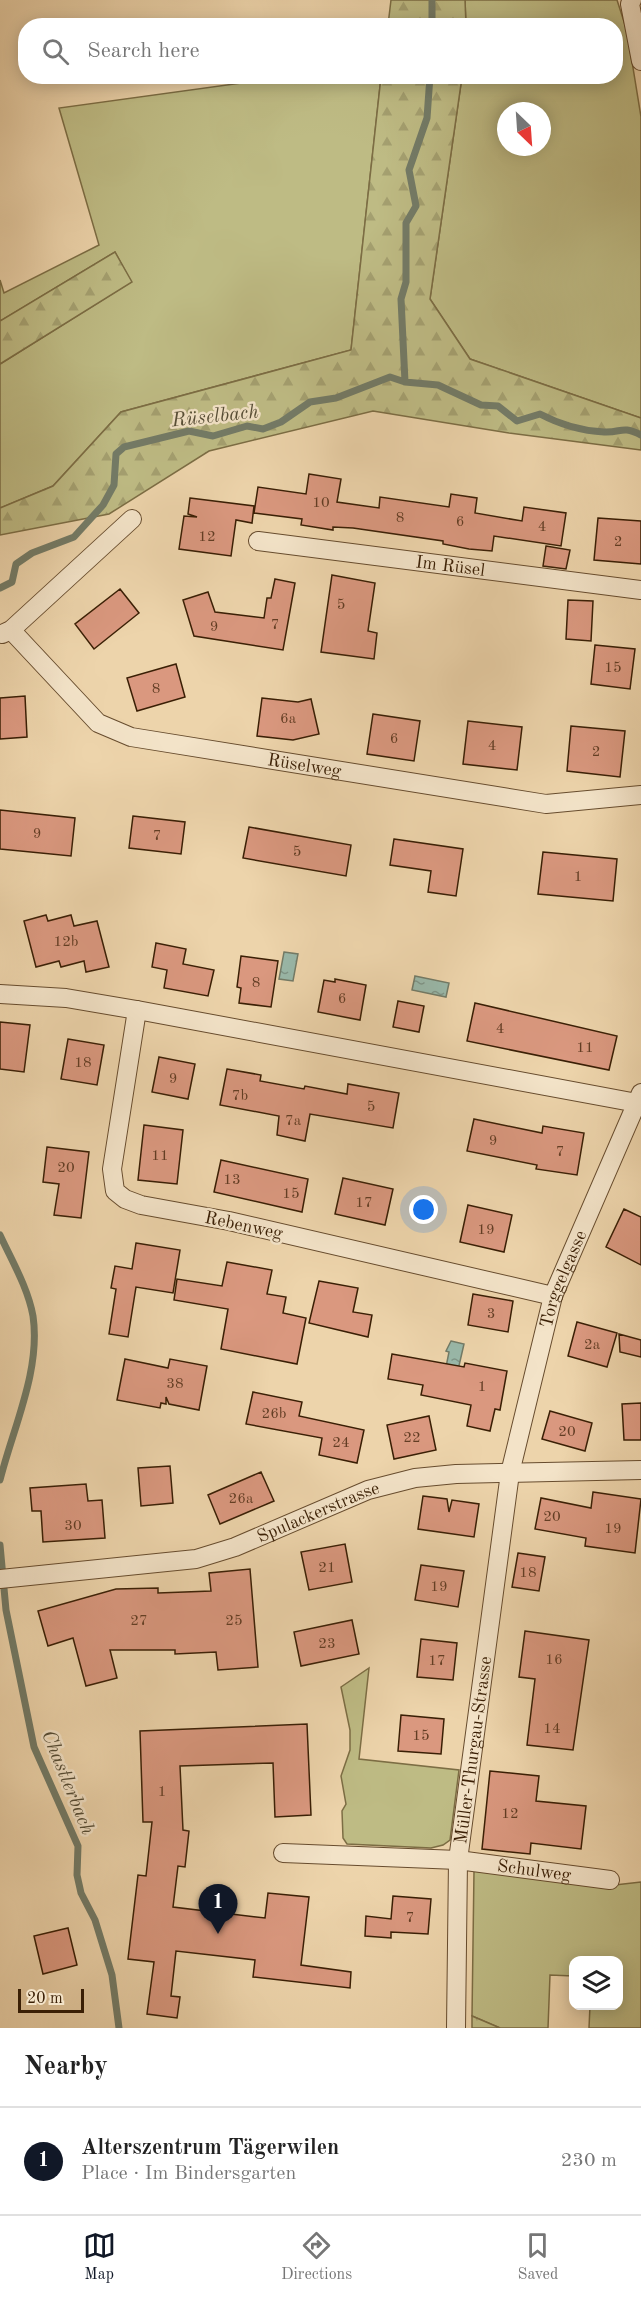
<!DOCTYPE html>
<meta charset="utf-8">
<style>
:root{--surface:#fff;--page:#f6f6f6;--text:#222;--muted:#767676;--line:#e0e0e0;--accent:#111827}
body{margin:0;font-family:"Old Standard TT",serif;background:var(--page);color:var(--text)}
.controls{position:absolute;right:18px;bottom:18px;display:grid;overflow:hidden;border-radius:12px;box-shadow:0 3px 15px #0003}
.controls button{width:54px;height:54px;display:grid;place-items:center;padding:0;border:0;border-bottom:2px solid var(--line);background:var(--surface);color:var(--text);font:30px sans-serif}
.compass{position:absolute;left:497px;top:102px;width:54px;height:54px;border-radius:50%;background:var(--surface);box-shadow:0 3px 15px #0003;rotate:155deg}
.scale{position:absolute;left:18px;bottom:15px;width:66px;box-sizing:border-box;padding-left:6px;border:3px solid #3a1f05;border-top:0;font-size:16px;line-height:21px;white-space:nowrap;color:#3a1f05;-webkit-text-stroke:4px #f3e3c8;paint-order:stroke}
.you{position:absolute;left:424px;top:1210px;width:21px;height:21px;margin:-15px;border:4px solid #fff;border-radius:50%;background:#1a73e8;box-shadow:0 0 0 9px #1a73e833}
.badge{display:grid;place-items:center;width:39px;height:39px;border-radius:50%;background:var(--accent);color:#fff;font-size:20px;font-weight:700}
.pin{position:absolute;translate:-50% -50px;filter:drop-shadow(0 2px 3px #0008)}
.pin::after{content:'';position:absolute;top:32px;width:21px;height:18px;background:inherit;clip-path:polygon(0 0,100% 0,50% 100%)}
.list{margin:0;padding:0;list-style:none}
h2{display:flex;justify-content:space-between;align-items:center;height:78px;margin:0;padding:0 24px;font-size:26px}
h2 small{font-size:20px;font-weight:400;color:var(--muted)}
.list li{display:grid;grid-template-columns:39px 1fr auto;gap:18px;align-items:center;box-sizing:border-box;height:108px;padding:0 24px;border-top:2px solid var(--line)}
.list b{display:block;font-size:22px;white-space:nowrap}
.list p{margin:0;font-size:20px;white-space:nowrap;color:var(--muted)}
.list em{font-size:20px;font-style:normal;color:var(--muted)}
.icon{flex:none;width:33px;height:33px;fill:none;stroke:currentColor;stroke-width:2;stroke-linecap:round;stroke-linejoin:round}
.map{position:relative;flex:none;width:641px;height:2028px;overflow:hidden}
.search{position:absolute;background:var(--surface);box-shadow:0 3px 15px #0003;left:18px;right:18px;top:18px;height:66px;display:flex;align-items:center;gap:15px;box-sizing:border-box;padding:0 21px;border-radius:24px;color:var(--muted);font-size:22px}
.sheet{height:186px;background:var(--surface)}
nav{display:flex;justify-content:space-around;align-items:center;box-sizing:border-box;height:84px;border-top:2px solid var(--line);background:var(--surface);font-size:16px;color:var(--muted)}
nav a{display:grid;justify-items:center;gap:3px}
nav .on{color:var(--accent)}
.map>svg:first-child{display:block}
.grass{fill:#bebb84;stroke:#7c6d44;stroke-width:1.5;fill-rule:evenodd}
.forest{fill:url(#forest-firs);stroke:#7c6d44;stroke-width:1.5}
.park{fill:url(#park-crowns);stroke:#7c6d44;stroke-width:1.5}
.water{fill:url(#water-ripples);stroke:#737b67;stroke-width:1.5}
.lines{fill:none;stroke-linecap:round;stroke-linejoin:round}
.stream{stroke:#737b67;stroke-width:7}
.building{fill:#da987f;stroke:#3a1f05;stroke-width:1.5}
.street-casing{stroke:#674c2e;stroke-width:20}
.street{stroke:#f3e3c8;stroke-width:18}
.labels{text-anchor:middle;stroke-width:5;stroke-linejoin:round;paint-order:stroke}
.number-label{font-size:15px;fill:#623d24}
.street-label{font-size:18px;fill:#3a1f05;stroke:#f3e3c8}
.water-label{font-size:20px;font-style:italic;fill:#564d36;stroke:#f3e3c8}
</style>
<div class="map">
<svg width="641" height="2028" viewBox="0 0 641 2028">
<defs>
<pattern id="forest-firs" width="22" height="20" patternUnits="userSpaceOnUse" patternTransform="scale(1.5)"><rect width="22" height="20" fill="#bebb84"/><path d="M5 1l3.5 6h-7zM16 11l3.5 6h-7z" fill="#a4a070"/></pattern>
<pattern id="park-crowns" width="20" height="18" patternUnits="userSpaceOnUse" patternTransform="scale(1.5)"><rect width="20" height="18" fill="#bebb84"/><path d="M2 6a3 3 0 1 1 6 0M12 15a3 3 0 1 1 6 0" fill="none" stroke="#a4a070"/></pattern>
<pattern id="water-ripples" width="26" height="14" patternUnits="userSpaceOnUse" patternTransform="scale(1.5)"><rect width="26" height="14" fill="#99b8a9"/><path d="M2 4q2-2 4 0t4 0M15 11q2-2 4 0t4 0" fill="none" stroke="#7e9588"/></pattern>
</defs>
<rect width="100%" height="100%" fill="#edd4ab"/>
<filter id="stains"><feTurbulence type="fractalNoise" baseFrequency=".00333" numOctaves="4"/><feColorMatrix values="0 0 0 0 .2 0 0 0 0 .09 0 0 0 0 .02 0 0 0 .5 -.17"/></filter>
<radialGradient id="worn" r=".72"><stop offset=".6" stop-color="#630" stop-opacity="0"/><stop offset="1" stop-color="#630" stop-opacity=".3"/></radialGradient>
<!-- grass -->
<path class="grass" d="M465,0H617L627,31L641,117V418L470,359L430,299L462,77L616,76V26L466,25ZM506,111H542V147H506Z
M285,77H381L351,350L121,412L53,486L0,508V364L131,282L115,252L0,321V280L4,293L99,245L59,108Z
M369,1668L359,1759L459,1770L450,1840L443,1845L431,1848L347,1844L343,1838L342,1811L346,1804L341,1776L350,1750V1730L341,1687Z
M474,1871L606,1886L641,1882V2028H589L590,2006H618V1960H574L573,1976L550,1975L548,2028H500L472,2016Z"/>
<!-- forest -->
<path class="forest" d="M391,0H465L466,25H388Z
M381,77H462L430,299L470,359L641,418V450L509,433L373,411L209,451L109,514L0,535V508L53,486L121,412L351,350Z
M115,252L132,282L0,364V321Z"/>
<!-- park -->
<path class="park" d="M472,2016L500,2028H472Z"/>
<!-- water -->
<path class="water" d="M284,952L298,954L293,981L279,979Z
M415,976L449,983L446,997L412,990Z
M451,1341L464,1344L458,1370L446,1367L449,1352L446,1351Z"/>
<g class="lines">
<!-- stream -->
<path class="stream" d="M432,26V0
M405,382L438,385L481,405L498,406L517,421L540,414C559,424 583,431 604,432C622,433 621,425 641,435
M0,588L12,582L16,564L32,553L74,537L103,505L114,485L116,454L124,447L189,431L213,436L247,426L263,429L281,422L310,402L336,398L390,377L405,382L401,299L406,282V223L416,206L409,170L427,118L430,76
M0,1235C12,1261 28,1288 33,1316C41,1370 13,1428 0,1480
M0,1545L6,1610L34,1747L78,1846L77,1875L81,1893L95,1920L112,1975L119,2028"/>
</g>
<!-- building -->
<path class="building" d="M309,474L341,479L337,502L379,508L380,497L449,507L451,494L477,498L475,513L522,521L524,507L566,513L561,546L494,536L492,551L469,549L443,544V541L353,528L333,527V530L301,525L302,519L254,513L258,487L306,494Z
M190,498L254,506L252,523L236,520L231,556L179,549L184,516L197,517L188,514Z
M598,518L641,521V564L594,560Z
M546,546L570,550L566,569L543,566Z
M332,575L375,583L368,631L377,633L374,659L321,652Z
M275,579L295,583L283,650L194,636L183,600L208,592L215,612L264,618L267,598H271Z
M120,589L139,613L94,649L75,624Z
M568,600L593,601L591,641L566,639Z
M595,645L635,649L630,689L591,684Z
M176,664L185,697L137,711L127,678Z
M25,696L27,737L0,739V698Z
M262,698L298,702L311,699L319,734L293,740L257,736Z
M373,714L420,721L414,761L367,754Z
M468,721L522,727L517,770L463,764Z
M571,726L625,731L620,777L567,771Z
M0,810L75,818L71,856L0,849Z
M133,816L185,822L181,854L129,848Z
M249,827L351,845L346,876L243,858Z
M394,839L463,849L456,896L428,892L431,871L390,865Z
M543,852L617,859L613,901L538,894Z
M46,915L48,921L71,915L74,926L97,921L109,967L86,972L84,961L61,967L59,961L36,967L24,921Z
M156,943L186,949L183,964L214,970L208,996L164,988L167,970L152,967Z
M241,956L278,961L271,1007L239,1003L241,988L237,987Z
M335,979L366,985L360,1020L318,1012L324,980L335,982Z
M398,1001L424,1006L419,1032L393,1027Z
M475,1003L617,1036L609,1070L467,1041Z
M0,1022L30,1025L24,1072L0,1069Z
M68,1039L104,1045L97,1085L61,1079Z
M159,1057L195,1064L188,1099L152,1092Z
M227,1069L261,1075L260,1081L304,1089L305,1086L347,1094L348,1084L399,1093L393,1128L310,1114L305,1141L277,1135L279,1116L220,1105Z
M474,1119L542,1133L543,1126L584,1133L577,1175L536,1169L537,1165L467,1151Z
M144,1125L183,1130L177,1184L138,1180Z
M47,1147L89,1152L81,1218L54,1215L59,1184L43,1182Z
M221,1160L308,1179L302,1212L214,1192Z
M343,1178L393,1189L385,1225L335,1214Z
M468,1205L512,1215L504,1252L460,1242Z
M624,1209L641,1217V1265L606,1247Z
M136,1243L180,1250L173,1293L136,1287L128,1337L109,1334L116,1289L111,1288L115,1266L132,1269Z
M227,1262L272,1270L267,1294L286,1297L283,1313L306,1318L297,1364L221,1349L228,1309L174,1300L177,1279L222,1286Z
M319,1281L358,1288L353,1312L372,1315L368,1337L309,1323Z
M473,1294L513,1301L508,1332L468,1325Z
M577,1322L617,1333L607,1367L568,1356Z
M619,1334L641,1340V1357L620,1352Z
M392,1354L464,1367L465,1363L507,1371L500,1410L495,1409L490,1431L467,1426L471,1405L421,1395L423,1385L388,1379Z
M125,1359L168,1368L170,1359L207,1366L199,1410L169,1404L166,1397V1404L161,1403L160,1408L117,1400Z
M253,1392L302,1402L299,1416L364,1430L357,1463L319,1455L322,1438L246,1424Z
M641,1403V1440H624L622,1404Z
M550,1411L592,1423L585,1451L542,1439Z
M429,1416L436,1450L394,1459L387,1425Z
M170,1466L173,1503L141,1506L138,1468Z
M261,1472L274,1501L220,1524L208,1495Z
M86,1484L88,1501L102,1500L105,1538L43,1542L41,1511H32L30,1488Z
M593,1492L641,1499L635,1553L585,1546L586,1538L535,1529L541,1498L591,1508Z
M423,1496L447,1499L449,1512L452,1500L479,1504L474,1537L418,1529Z
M345,1544L352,1582L309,1590L301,1552Z
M518,1553L545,1557L539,1591L512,1587Z
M421,1565L464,1571L458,1607L415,1600Z
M250,1569L258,1667L218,1670L216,1652L175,1654V1650H110L117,1678L86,1686L73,1638L48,1646L38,1611L116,1589L158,1588V1593L211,1591L209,1573Z
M352,1620L359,1654L301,1666L294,1632Z
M525,1631L589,1640L573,1750L527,1745L535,1679L519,1677Z
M421,1639L457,1643L453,1680L417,1677Z
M401,1715L444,1719L441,1754L398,1751Z
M307,1724L311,1815L275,1817L273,1763L180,1766L183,1830L189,1831L185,1867L178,1866L173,1907L265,1918L268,1893L309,1897L301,1965L351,1972L350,1988L253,1977L255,1960L176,1951L171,1996L180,1997L177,2018L147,2014L154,1962L128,1959L138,1875L146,1876L152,1822H143L140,1731Z
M490,1771L539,1776L536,1801L586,1806L581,1849L531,1843L530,1854L482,1849Z
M393,1896L431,1899L428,1934L391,1932V1938L365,1936L366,1916L391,1919Z
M68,1928L77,1965L43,1974L34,1936Z"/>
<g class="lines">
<!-- street casing -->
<g class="street-casing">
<g id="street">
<path d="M632,0L630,4L641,61"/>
<path id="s1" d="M258,541L641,590"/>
<path id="s2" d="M11,630L98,723L131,737L546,804L641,795"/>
<path d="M2,634L11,630L132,519"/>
<path d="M0,994L66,998L137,1010"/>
<path d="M553,1296L229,1221L141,1205L125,1199L115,1191L112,1169L137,1010L637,1103"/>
<path id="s3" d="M0,1579L196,1559L235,1547L368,1490L415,1478L456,1474L641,1470"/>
<path id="s4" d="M283,1853L458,1860L610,1880"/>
<path id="s5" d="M456,2028L458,1860L510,1473L553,1296L641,1093"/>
</g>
</g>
<!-- street -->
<use href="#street" class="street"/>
</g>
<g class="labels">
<!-- number labels -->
<g class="number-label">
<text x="321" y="507">10</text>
<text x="400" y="522">8</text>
<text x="460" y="526">6</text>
<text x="542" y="531">4</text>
<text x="207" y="541">12</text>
<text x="618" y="546">2</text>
<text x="341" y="609">5</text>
<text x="275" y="629">7</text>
<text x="214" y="631">9</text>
<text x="613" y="672">15</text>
<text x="156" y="693">8</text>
<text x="288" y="723">6a</text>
<text x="394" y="743">6</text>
<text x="492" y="750">4</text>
<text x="596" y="756">2</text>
<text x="37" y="838">9</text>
<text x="157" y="840">7</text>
<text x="297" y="856">5</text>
<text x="578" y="881">1</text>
<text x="66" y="946">12b</text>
<text x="256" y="987">8</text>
<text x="342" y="1003">6</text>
<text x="500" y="1033">4</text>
<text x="585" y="1052">11</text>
<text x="83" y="1067">18</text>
<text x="173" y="1083">9</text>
<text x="240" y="1100">7b</text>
<text x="371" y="1111">5</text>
<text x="293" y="1125">7a</text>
<text x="493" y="1145">9</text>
<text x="560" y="1156">7</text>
<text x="160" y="1160">11</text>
<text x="66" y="1172">20</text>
<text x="232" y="1184">13</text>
<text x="291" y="1198">15</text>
<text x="364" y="1207">17</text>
<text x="486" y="1234">19</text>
<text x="491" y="1318">3</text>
<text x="592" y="1349">2a</text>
<text x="175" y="1388">38</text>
<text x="482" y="1391">1</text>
<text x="274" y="1418">26b</text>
<text x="567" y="1436">20</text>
<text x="412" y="1442">22</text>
<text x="341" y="1447">24</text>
<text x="241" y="1503">26a</text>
<text x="552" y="1521">20</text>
<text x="73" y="1530">30</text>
<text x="613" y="1533">19</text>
<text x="327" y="1572">21</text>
<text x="528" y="1577">18</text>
<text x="439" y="1591">19</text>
<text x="139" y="1625">27</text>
<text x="234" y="1625">25</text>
<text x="327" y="1648">23</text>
<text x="554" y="1664">16</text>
<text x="437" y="1665">17</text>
<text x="552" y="1733">14</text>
<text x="421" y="1740">15</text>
<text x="162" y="1796">1</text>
<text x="510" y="1818">12</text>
<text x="410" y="1922">7</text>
</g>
<!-- street labels -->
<g class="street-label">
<text dy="6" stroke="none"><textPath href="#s1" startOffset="194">Im Rüsel</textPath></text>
<text dy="6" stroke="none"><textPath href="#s2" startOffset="339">Rüselweg</textPath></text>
<text transform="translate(244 1225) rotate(12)" y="6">Rebenweg</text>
<text dy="6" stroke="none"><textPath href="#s5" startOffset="760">Torggelgasse</textPath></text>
<text dy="6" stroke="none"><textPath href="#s3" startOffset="328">Spulackerstrasse</textPath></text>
<text dy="6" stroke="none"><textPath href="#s5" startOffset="279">Müller-Thurgau-Strasse</textPath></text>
<text dy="6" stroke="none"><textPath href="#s4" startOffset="252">Schulweg</textPath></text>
</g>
<!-- water labels -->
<g class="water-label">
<text transform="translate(215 415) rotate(-6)" y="7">Rüselbach</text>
<text transform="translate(69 1782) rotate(68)" y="7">Chastlerbach</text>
</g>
</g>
<rect width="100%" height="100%" filter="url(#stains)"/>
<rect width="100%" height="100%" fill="url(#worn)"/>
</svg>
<div class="controls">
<button><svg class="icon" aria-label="layers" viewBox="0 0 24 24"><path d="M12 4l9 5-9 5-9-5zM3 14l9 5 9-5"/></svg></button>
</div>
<svg class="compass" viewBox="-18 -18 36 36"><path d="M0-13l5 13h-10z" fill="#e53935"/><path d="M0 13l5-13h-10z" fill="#767676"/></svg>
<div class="scale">20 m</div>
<div class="you"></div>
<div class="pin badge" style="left:218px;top:1934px">1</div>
<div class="search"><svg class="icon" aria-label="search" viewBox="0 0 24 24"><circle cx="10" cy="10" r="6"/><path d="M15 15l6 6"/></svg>Search here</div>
</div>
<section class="sheet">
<h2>Nearby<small></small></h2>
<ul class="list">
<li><span class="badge">1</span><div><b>Alterszentrum Tägerwilen</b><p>Place · Im Bindersgarten</p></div><em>230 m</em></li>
</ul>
</section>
<nav>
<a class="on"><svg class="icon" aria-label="map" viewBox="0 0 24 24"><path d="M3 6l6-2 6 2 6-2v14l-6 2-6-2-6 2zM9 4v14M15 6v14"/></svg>Map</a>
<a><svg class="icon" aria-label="directions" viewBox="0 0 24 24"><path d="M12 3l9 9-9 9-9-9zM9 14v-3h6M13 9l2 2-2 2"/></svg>Directions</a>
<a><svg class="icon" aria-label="saved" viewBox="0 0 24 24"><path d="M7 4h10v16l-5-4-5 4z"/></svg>Saved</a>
</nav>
